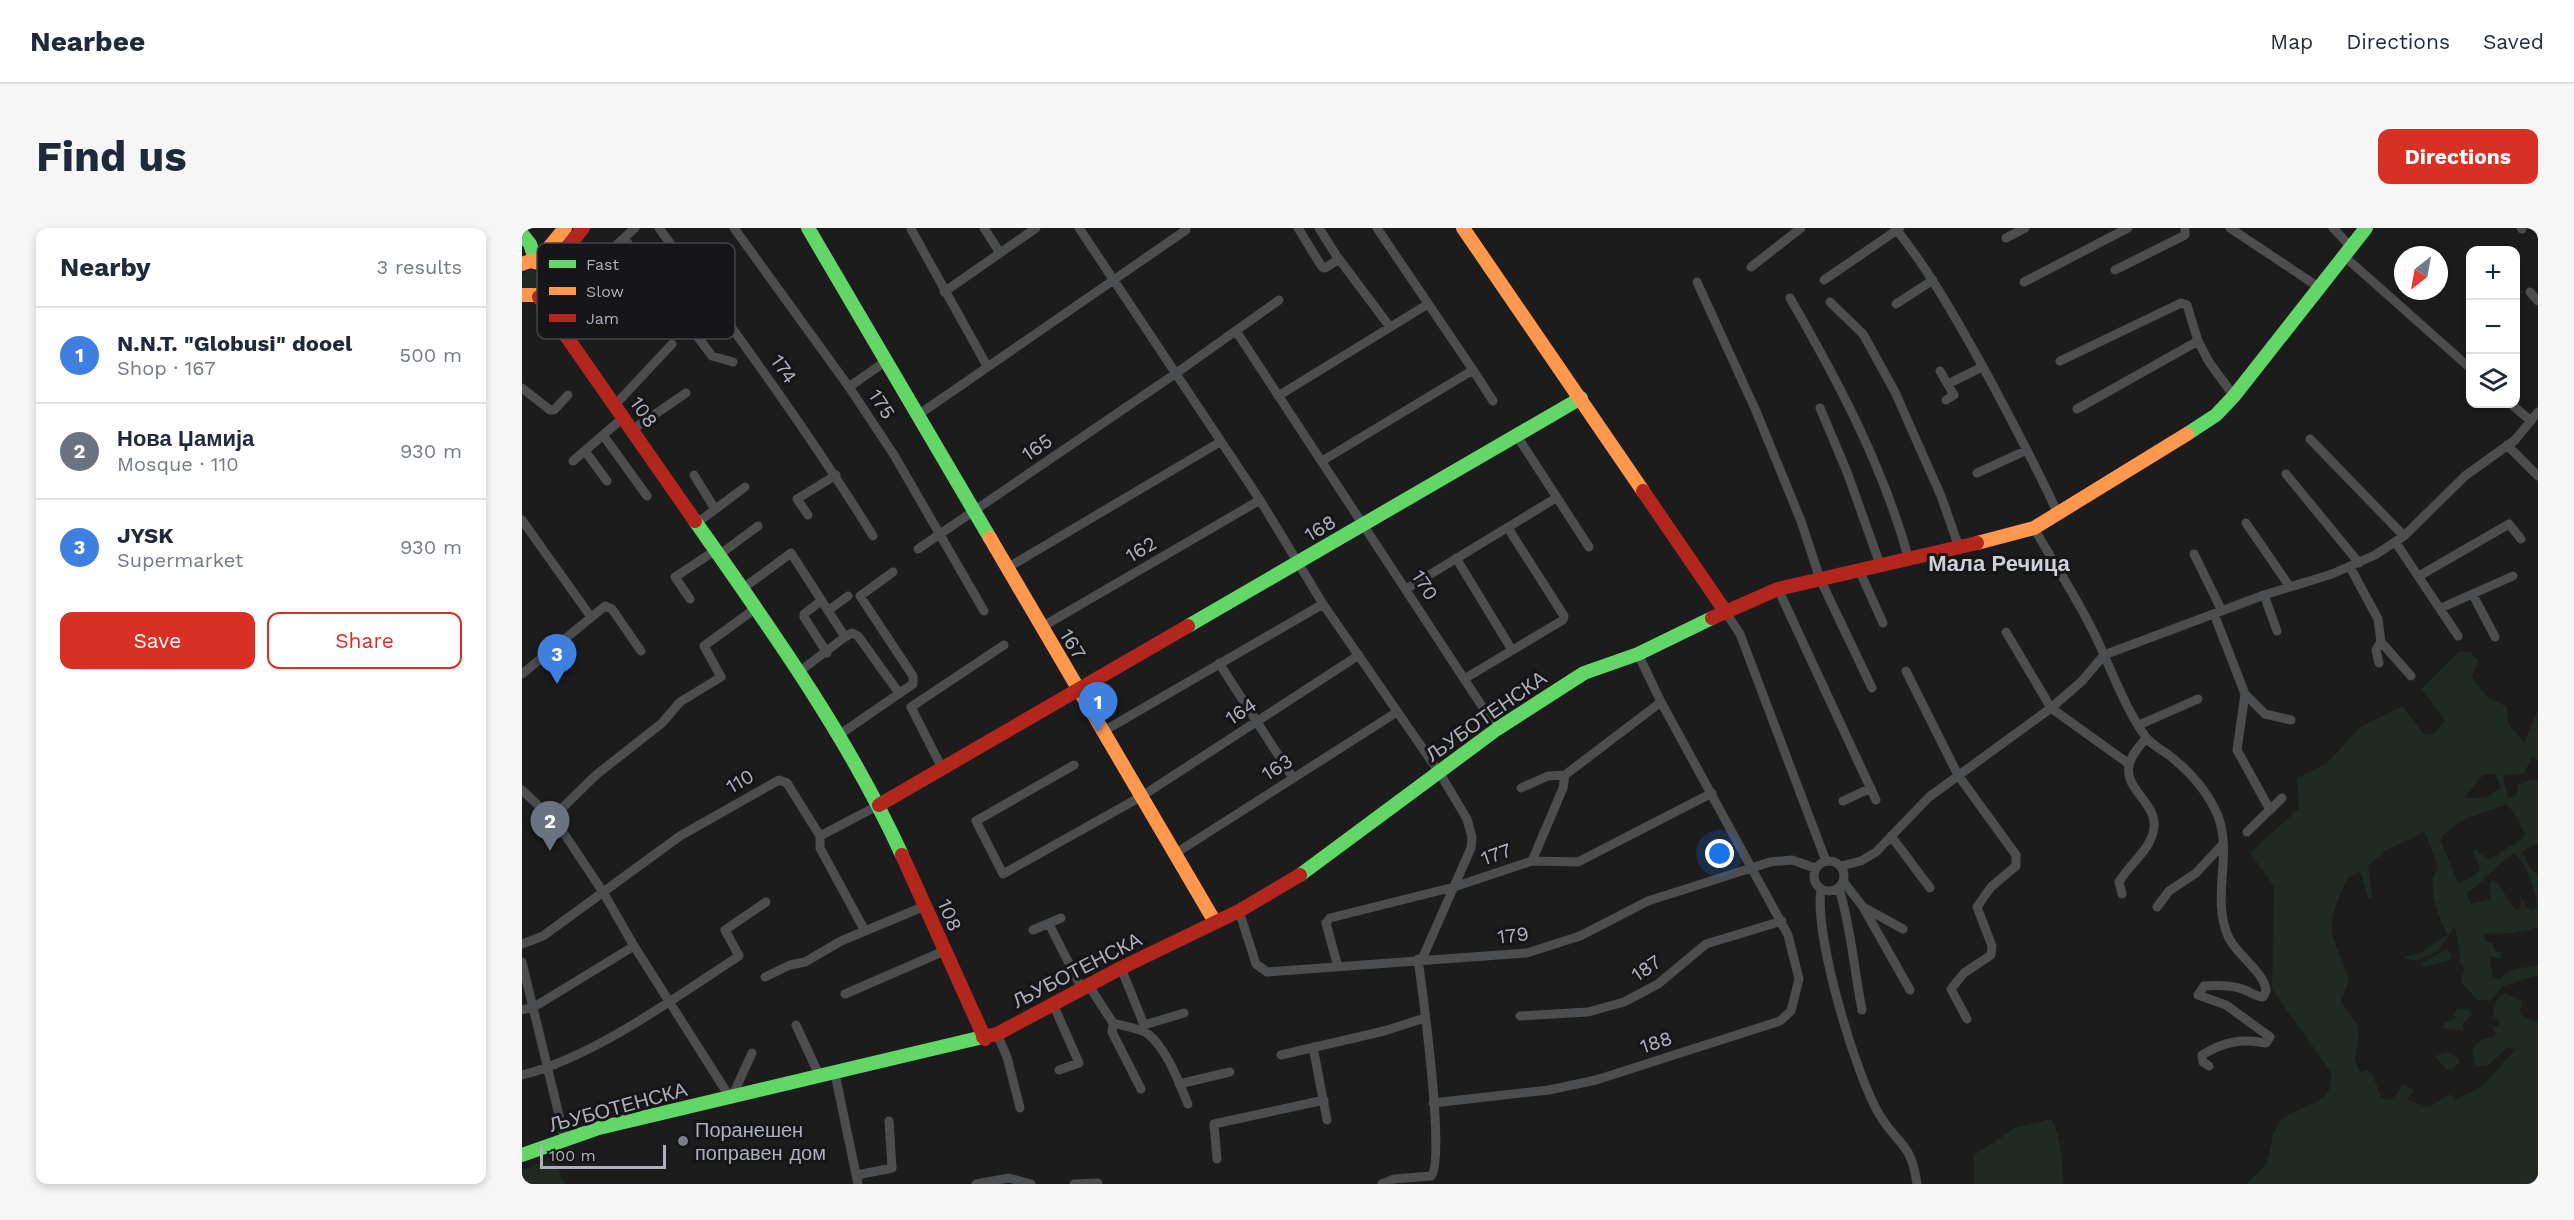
<!DOCTYPE html>
<meta charset="utf-8">
<style>
:root{--surface:#fff;--page:#f6f6f7;--text:#1f2937;--muted:#747a83;--line:#e0e1e3;--accent:#d93025}
body{margin:0;font-family:"Work Sans",sans-serif;background:var(--page);color:var(--text)}
.controls{position:absolute;right:18px;top:18px;display:grid;overflow:hidden;border-radius:12px;box-shadow:0 3px 9px #0003}
.controls button{width:54px;height:54px;display:grid;place-items:center;padding:0;border:0;border-bottom:2px solid var(--line);background:var(--surface);color:var(--text);font:30px sans-serif}
.compass{position:absolute;left:1872px;top:18px;width:54px;height:54px;border-radius:50%;background:var(--surface);box-shadow:0 3px 9px #0003;rotate:211deg}
.scale{position:absolute;left:18px;bottom:15px;width:126px;box-sizing:border-box;padding-left:6px;border:3px solid #aeb1bc;border-top:0;font-size:16px;line-height:21px;white-space:nowrap;color:#aeb1bc;-webkit-text-stroke:4px #161618;paint-order:stroke}
.you{position:absolute;left:1198px;top:626px;width:21px;height:21px;margin:-15px;border:4px solid #fff;border-radius:50%;background:#1a73e8;box-shadow:0 0 0 9px #1a73e833}
.badge{display:grid;place-items:center;width:39px;height:39px;border-radius:50%;background:var(--accent);color:#fff;font-size:20px;font-weight:700}
.pin{position:absolute;translate:-50% -50px;filter:drop-shadow(0 2px 3px #0008)}
.pin::after{content:'';position:absolute;top:32px;width:21px;height:18px;background:inherit;clip-path:polygon(0 0,100% 0,50% 100%)}
.list{margin:0;padding:0;list-style:none}
h2{display:flex;justify-content:space-between;align-items:center;height:78px;margin:0;padding:0 24px;font-size:26px}
h2 small{font-size:20px;font-weight:400;color:var(--muted)}
.list li{display:grid;grid-template-columns:39px 1fr auto;gap:18px;align-items:center;box-sizing:border-box;height:96px;padding:0 24px;border-top:2px solid var(--line)}
.list b{display:block;font-size:22px;white-space:nowrap}
.list p{margin:0;font-size:20px;white-space:nowrap;color:var(--muted)}
.list em{font-size:20px;font-style:normal;color:var(--muted)}
.actions{display:flex;gap:12px;padding:18px 24px}
.actions a{flex:1;padding:14px 0;border:2px solid var(--accent);border-radius:12px;text-align:center;font-size:21px;color:var(--accent)}
.actions .main{background:var(--accent);color:#fff}
.icon{flex:none;width:33px;height:33px;fill:none;stroke:currentColor;stroke-width:2;stroke-linecap:round;stroke-linejoin:round}
.map{position:relative;flex:none;width:2016px;height:956px;overflow:hidden;border-radius:12px}
header{display:flex;align-items:center;gap:36px;box-sizing:border-box;height:84px;padding:0 30px;background:var(--surface);border-bottom:2px solid var(--line)}
header strong{font-size:28px}
nav{display:flex;gap:33px;margin-inline-start:auto;font-size:21px}
.intro{display:flex;align-items:center;justify-content:space-between;box-sizing:border-box;height:144px;padding:0 36px}
h1{margin:0;font-size:42px}
.button{padding:15px 27px;border-radius:12px;background:var(--accent);color:#fff;font-size:21px;font-weight:700}
main{display:flex;gap:36px;padding:0 36px}
aside{flex:1;background:var(--surface);border-radius:12px;box-shadow:0 3px 9px #0003}
.map>svg:first-child{display:block}
.green{fill:#212923;fill-rule:evenodd}
.lines{fill:none;stroke-linecap:round;stroke-linejoin:round}
.street{stroke:#4c4d4f;stroke-width:9}
.fast{stroke:#63d668;stroke-width:14}
.slow{stroke:#ff974d;stroke-width:14}
.jam{stroke:#b3261e;stroke-width:14}
.poi-dot{fill:#7b7d84;stroke:#161618;stroke-width:2}
.labels{text-anchor:middle;stroke-width:6;stroke-linejoin:round;paint-order:stroke}
.street-label{font-size:20px;fill:#aeb1bc;stroke:#161618}
.poi-label{font-size:20px;fill:#aeb1bc;stroke:#161618;text-anchor:start}
.quarter-label{font-size:22px;font-weight:bold;fill:#cfd1d8;stroke:#161618}
.key{fill:#161618;stroke:#444449;stroke-width:1.5}
.key-label{font-size:16px;fill:#aeb1bc}
</style>
<header>
<strong>Nearbee</strong>
<nav><a>Map</a><a>Directions</a><a>Saved</a></nav>
</header>
<div class="intro"><h1>Find us</h1><a class="button">Directions</a></div>
<main>
<aside>
<h2>Nearby<small>3 results</small></h2>
<ul class="list">
<li><span class="badge" style="background:#3f7fe0">1</span><div><b>N.N.T. &quot;Globusi&quot; dooel</b><p>Shop · 167</p></div><em>500 m</em></li>
<li><span class="badge" style="background:#6b7280">2</span><div><b>Нова Џамија</b><p>Mosque · 110</p></div><em>930 m</em></li>
<li><span class="badge" style="background:#3f7fe0">3</span><div><b>JYSK</b><p>Supermarket</p></div><em>930 m</em></li>
</ul>
<div class="actions"><a class="main">Save</a><a>Share</a></div>
</aside>
<div class="map">
<svg width="2016" height="956" viewBox="0 0 2016 956">
<rect width="100%" height="100%" fill="#1c1c1c"/>
<!-- green -->
<path class="green" d="M-1 53a11 11 0 1 1 22 0a11 11 0 1 1-22 0Z
M1937,424H1948L1956,432L1950,449L1965,469L1985,479L1986,495L2002,515L2016,482V533L2010,528L2002,546L1981,547L1986,570L1995,567L1996,557L2011,551L2016,553V617H2010L2000,624L2009,641L2016,646V699L1992,705L1963,706L1964,714L1971,715L1973,724H1978L1980,731L1967,728L1971,751H1979C1986,740 2003,739 2016,738V747L1981,758L1970,771L1956,773L1939,754L1942,741L1937,733L1938,725L1933,698L1916,723L1893,733L1881,729L1898,725L1925,707C1917,688 1903,659 1916,640L1903,604L1864,622L1846,638L1850,668L1846,671L1839,644L1825,650C1801,707 1808,698 1827,753L1819,773L1835,796L1837,808L1833,831L1838,845L1844,842L1851,847L1859,870L1868,872L1875,866L1880,856L1892,862L1885,872L1907,879L1929,866L1933,872L1961,858L1993,822L1986,819L1965,838H1953L1950,821C1956,814 1962,809 1971,810L1974,806L1970,798L1976,799L1978,793L1971,788L1974,772L1982,765L2000,773L1998,783L2000,788L2016,795V956H1724C1730,950 1740,943 1744,935C1751,922 1747,904 1760,892C1780,874 1813,879 1809,844L1750,761L1752,658L1728,625L1777,580L1775,550L1804,536L1838,499L1881,478L1902,507L1913,505L1923,493L1900,461ZM1962,546H1974L1979,560L1963,570H1942ZM1985,576L1997,593L2003,607L1999,612L1966,632L1953,621L1951,623L1958,642L1947,651L1936,655L1919,614L1920,608L1938,593ZM1992,626C2006,636 2013,662 2015,678L2011,683L2004,679L1998,666L1999,679L1994,682C1984,672 1982,659 1970,652L1967,657L1969,671L1949,676L1944,665C1963,654 1975,635 1992,626Z
M1925,721L1930,728L1927,733L1900,739V735Z
M1936,781H1946L1950,787L1940,796L1942,803L1920,800L1923,795L1934,790L1932,785Z
M1927,824L1934,828L1938,834L1930,841H1924L1913,828Z
M1529,891C1541,913 1539,932 1542,956H1452V927L1493,900Z
M31,930L43,956H0V942Z"/>
<g class="lines">
<!-- street -->
<path class="street" d="M137,0C211,101 285,201 351,308
M212,0L327,159L372,227L462,383
M462,0L478,25
M557,0L738,272L801,376L917,544L945,591L950,609L949,620L900,731
M776,0L800,39L803,40L817,31
M797,0L814,27L868,99
M855,0L951,142
M1373,0C1408,43 1434,91 1461,139C1487,187 1513,236 1536,286
M1708,0L1798,60
M1811,0L1829,19
M1999,0L2000,1
M389,1L465,138
M102,10L190,128L211,134
M1484,10L1503,0
M1823,29L1948,140
M1229,39L1279,0
M1593,42L1663,7V0
M1302,52L1378,0
M1175,54L1234,183L1279,293L1298,351L1350,460
M1502,54L1606,0
M53,55L87,99
M27,59L47,60L113,0
M422,64L514,0
M2008,64L2016,73
M1268,70C1316,153 1362,240 1387,332
M1308,74L1341,106L1373,164L1419,268L1437,319
M1374,76L1411,52
M714,103L975,501
M1538,133L1659,75L1665,77L1676,113L1687,134L1712,168
M1418,143L1432,167L1424,172
M1426,156L1460,139
M327,159L364,133
M0,160L28,182H32L46,167
M756,168L906,76
M1989,176L2009,193
M93,177L150,116
M1298,180L1325,244L1359,339
M1555,181L1676,113
M396,187L664,2
M110,202L164,165
M81,207L125,268
M995,208L1067,319
M1788,211L1882,308
M1985,217L2016,248
M63,223L85,253
M51,233L102,189
M800,233L951,142L971,173
M1455,245L1505,222
M1764,246L1837,335
M172,247L193,281
M286,287L275,271L314,247
M0,292L69,389
M175,295L223,259
M1724,295L1768,359
M1512,300C1535,341 1564,384 1582,427C1594,454 1606,484 1623,508C1628,516 1640,522 1648,528C1667,543 1686,564 1696,588C1711,628 1689,668 1706,708C1713,726 1744,745 1744,763L1741,769C1732,768 1726,762 1717,760C1706,757 1694,757 1682,758L1676,767L1704,777L1748,809L1744,815C1720,810 1701,814 1680,827L1681,834L1687,838
M1874,315L1936,408
M396,321L653,146L757,72
M1672,326L1700,383
M197,327L236,298
M934,330L990,422
M1828,339L1856,391L1859,414L1889,448
M485,340L698,214
M1338,344L1361,395
M1897,348L1987,296L1999,311
M220,361L269,325L323,409L278,443
M884,361L1034,270
M1256,361L1354,572
M1742,367L1755,403
M1951,367L1973,409
M168,371L153,349L194,322
M295,376L282,386V389L305,425
M1919,380L1991,348
M307,382L326,368
M1203,383L1218,406L1304,633
M1692,386L1723,466L1715,522L1747,580
M518,400L738,272
M1484,404L1529,480L1607,536
M323,409L330,405L336,408L377,465
M697,435L771,550
M1857,435L1854,422L1859,414
M1384,443L1436,547L1494,627V638L1469,659L1455,679L1470,718L1469,727L1442,745L1429,761L1445,791
M0,446L83,378L90,381L119,423
M942,451L1041,392L1042,388L986,300
M1723,466L1743,486L1769,492
M1617,497L1676,471
M580,504L801,376
M317,507L391,456V448L338,368L371,344
M552,537L454,593L481,646L620,568L837,427
M421,542L389,479L482,417
M999,560L1026,548L1043,547L1139,474
M0,562L35,595L81,664L112,718L209,871
M1321,573L1349,560
M30,590L74,547L140,495L158,474L199,449L182,418L234,380
M1725,604L1760,570
M298,608V620L343,703
M1369,608L1408,660
M654,625L875,484
M1292 648a15 15 0 1 1 30 0a15 15 0 1 1-30 0Z
M1010,633L1041,560L1043,547
M1319,638L1339,633L1354,624L1407,569L1529,480L1560,453L1582,427L1742,367L1810,346L1853,327L1882,308L1943,248L1993,212L2016,184
M1321,653L1341,679L1388,762
M1317,660C1329,699 1332,742 1340,782
M1299,662C1292,707 1333,845 1357,886C1376,918 1389,913 1395,956
M1600,666L1597,654C1607,636 1629,622 1632,600C1635,575 1602,561 1607,538C1608,528 1618,518 1624,510
M1341,679L1381,701
M1635,679L1647,663L1674,645L1701,616
M717,683L734,736L745,744L1005,725L1058,708L1126,673L1248,634L1270,632L1293,640
M527,696L560,761
M511,702L539,690
M0,716L21,708L158,608L257,552L265,555L298,608L357,577
M0,734L43,912
M816,739L804,695L808,690L932,659L1010,633L1056,634L1190,565
M599,740L622,797L662,785
M243,749L268,737L283,734L319,713L403,678
M567,758L591,795L590,804L619,861
M323,766L422,723
M531,776L557,835L537,842
M0,782L12,779L112,718
M998,788L1066,784L1102,774L1136,756L1184,716L1260,693
M591,795C601,798 618,800 626,806C645,821 657,855 666,876
M274,797L298,849
M475,806L485,829L498,880
M791,819L805,892
M759,827L862,803L903,790
M313,846L336,956
M0,847C72,829 154,769 217,728L203,702L244,674
M657,856L708,844
M209,871L230,825
M911,875L1027,862L1074,852L1258,793L1269,783L1277,751L1266,707L1139,474L1116,426
M695,931L692,896L802,872
M335,947L370,940L367,893
M454,956L487,950L509,956
M552,956L576,955
M860,956L872,951L909,948C924,935 900,760 896,731"/>
<!-- fast -->
<path class="fast" d="M286,0L468,310
M0,6L8,16L14,34
M1665,206L1694,187L1712,168L1844,0
M173,293C248,400 325,507 380,627
M666,398L1059,170
M778,647L975,501L1062,445L1116,426L1190,390
M0,927L77,900L461,809"/>
<!-- slow -->
<path class="slow" d="M941,0L1121,263
M15,34L43,0
M0,36L8,33L20,36L28,52L18,67H0
M468,310L693,694
M1455,315L1512,300L1665,206"/>
<!-- jam -->
<path class="jam" d="M26,44L61,0
M17,69L173,293
M1121,263L1203,383
M1190,390L1256,361L1455,315
M357,577L666,398
M380,627L463,811
M461,809L475,806L599,740L717,683L778,647"/>
</g>
<!-- markers -->
<circle class="poi-dot" cx="161" cy="913" r="6"/>
<g class="labels">
<!-- street labels -->
<g class="street-label">
<text transform="translate(262 141) rotate(55)" y="7">174</text>
<text transform="translate(360 176) rotate(57)" y="7">175</text>
<text transform="translate(122 184) rotate(55)" y="7">108</text>
<text transform="translate(515 219) rotate(-34)" y="7">165</text>
<text transform="translate(798 300) rotate(-31)" y="7">168</text>
<text transform="translate(619 321) rotate(-30)" y="7">162</text>
<text transform="translate(903 357) rotate(57)" y="7">170</text>
<text transform="translate(551 416) rotate(59)" y="7">167</text>
<text transform="translate(719 483) rotate(-33)" y="7">164</text>
<text transform="translate(964 488) rotate(-35)" y="7">ЉУБОТЕНСКА</text>
<text transform="translate(755 539) rotate(-32)" y="7">163</text>
<text transform="translate(218 553) rotate(-30)" y="7">110</text>
<text transform="translate(974 626) rotate(-19)" y="7">177</text>
<text transform="translate(428 687) rotate(67)" y="7">108</text>
<text transform="translate(991 707) rotate(-7)" y="7">179</text>
<text transform="translate(1124 740) rotate(-34)" y="7">187</text>
<text transform="translate(555 742) rotate(-27)" y="7">ЉУБОТЕНСКА</text>
<text transform="translate(1134 814) rotate(-18)" y="7">188</text>
<text transform="translate(96 879) rotate(-15)" y="7">ЉУБОТЕНСКА</text>
</g>
<!-- poi labels -->
<g class="poi-label">
<text x="173" y="909">Поранешен<tspan x="173" dy="23">поправен дом</tspan></text>
</g>
<!-- quarter labels -->
<g class="quarter-label">
<text x="1477" y="343">Мала Речица</text>
</g>
</g>
<!-- legend -->
<rect x="15" y="15" width="198" height="96" rx="9" class="key"/>
<rect x="27" y="32" width="27" height="8" fill="#63d668"/>
<rect x="27" y="59" width="27" height="8" fill="#ff974d"/>
<rect x="27" y="86" width="27" height="8" fill="#b3261e"/>
<g class="key-label">
<text x="64" y="42">Fast</text>
<text x="64" y="69">Slow</text>
<text x="64" y="96">Jam</text>
</g>
</svg>
<div class="controls">
<button>+</button>
<button>−</button>
<button><svg class="icon" aria-label="layers" viewBox="0 0 24 24"><path d="M12 4l9 5-9 5-9-5zM3 14l9 5 9-5"/></svg></button>
</div>
<svg class="compass" viewBox="-18 -18 36 36"><path d="M0-13l5 13h-10z" fill="#e53935"/><path d="M0 13l5-13h-10z" fill="#747a83"/></svg>
<div class="scale">100 m</div>
<div class="you"></div>
<div class="pin badge" style="left:576px;top:504px;background:#3f7fe0">1</div>
<div class="pin badge" style="left:28px;top:623px;background:#6b7280">2</div>
<div class="pin badge" style="left:35px;top:456px;background:#3f7fe0">3</div>
</div>
</main>
